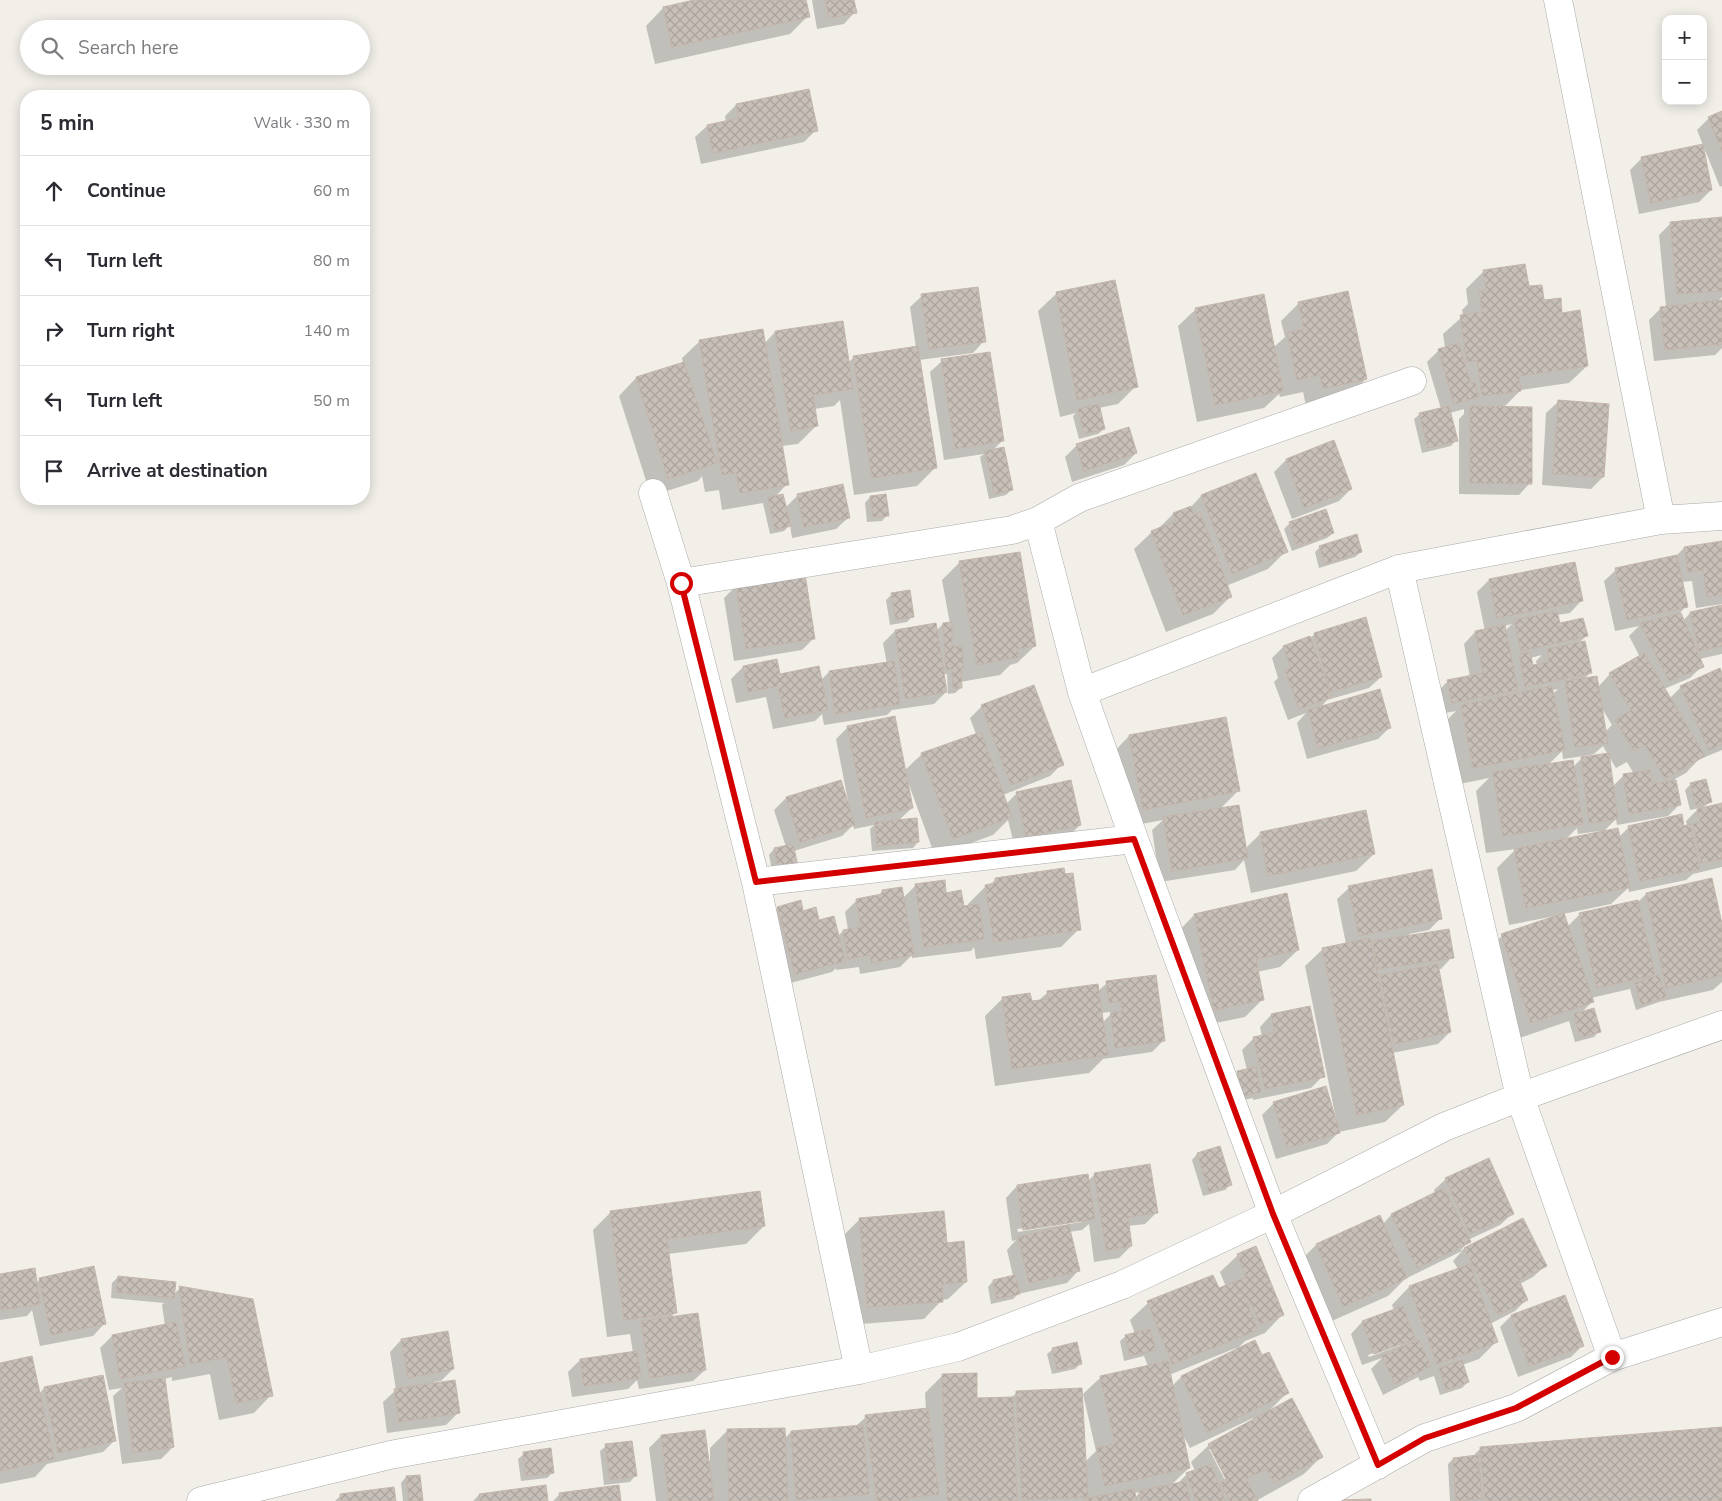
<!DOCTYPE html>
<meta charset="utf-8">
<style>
:root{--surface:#fff;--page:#f7f7f7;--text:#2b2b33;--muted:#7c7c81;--line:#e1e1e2}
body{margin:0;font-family:"Nunito Sans",sans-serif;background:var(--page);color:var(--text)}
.controls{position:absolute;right:15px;top:15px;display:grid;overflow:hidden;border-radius:10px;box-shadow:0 2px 12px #0003}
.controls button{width:45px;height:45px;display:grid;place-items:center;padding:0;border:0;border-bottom:1px solid var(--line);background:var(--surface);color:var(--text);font:25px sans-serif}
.stop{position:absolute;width:15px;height:15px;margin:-11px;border:4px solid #d40000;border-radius:50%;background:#fff}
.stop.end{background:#d40000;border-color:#fff;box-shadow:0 1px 5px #0008}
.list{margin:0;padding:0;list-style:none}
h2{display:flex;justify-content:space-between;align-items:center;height:65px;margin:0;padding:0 20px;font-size:21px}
h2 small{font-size:16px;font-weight:400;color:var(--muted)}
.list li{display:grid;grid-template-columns:32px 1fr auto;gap:15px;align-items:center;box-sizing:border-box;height:70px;padding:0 20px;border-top:1px solid var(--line)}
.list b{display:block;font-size:19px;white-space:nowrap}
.list em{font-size:16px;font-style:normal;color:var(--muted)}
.icon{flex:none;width:28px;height:28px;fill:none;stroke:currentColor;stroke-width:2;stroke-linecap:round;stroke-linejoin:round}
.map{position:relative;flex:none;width:1722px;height:1501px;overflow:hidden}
.search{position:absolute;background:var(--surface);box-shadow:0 2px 12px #0003;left:20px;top:20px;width:350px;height:55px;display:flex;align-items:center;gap:12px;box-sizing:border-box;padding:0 18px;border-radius:28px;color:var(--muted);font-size:19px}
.panel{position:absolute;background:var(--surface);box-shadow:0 2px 12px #0003;left:20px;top:90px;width:350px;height:415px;border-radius:20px}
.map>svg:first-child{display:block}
.shadow{fill:#0003;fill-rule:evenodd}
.building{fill:url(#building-cross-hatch);stroke:#c4b6ab}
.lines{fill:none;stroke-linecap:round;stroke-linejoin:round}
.minor-casing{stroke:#a9a9a9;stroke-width:29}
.minor{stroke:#fff;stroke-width:28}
.route{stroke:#d40000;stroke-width:6}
</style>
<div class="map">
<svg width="1722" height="1501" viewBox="0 0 1722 1501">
<defs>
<pattern id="building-cross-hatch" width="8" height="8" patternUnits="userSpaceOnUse" patternTransform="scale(1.25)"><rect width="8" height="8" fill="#c7bfb8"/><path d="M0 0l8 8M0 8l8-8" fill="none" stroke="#aba49e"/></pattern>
</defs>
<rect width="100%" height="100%" fill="#f2efe9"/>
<!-- shadow -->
<path class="shadow" d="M700,0H804L808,16L790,34L655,64L646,26L663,8Z
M812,0H853L855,12L844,24L817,29Z
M736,105L816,130L804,142L701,164L695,137L707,126L726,122L725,116Z
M1722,113V186L1720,187L1703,145L1711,190L1699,202L1639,214L1630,170L1642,158L1703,145L1697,130L1709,118Z
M1722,218V297L1717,302L1722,301V348L1715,355L1654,361L1649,320L1661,308L1666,307L1659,235L1671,223Z
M1484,271L1528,288L1543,302L1559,309L1587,366L1569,383L1521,390L1503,408L1530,483L1519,495L1459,494V419L1464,414V409L1450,413L1456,440L1451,446L1422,453L1414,419L1420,414L1441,409L1427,362L1439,350L1445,348L1443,334L1463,316L1462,310L1468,304L1466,289Z
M1115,282L1136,386L1118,404L1099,408L1104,429L1098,434L1079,439L1073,416L1076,413L1060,417L1038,311L1056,294Z
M922,296L984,341L973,353L919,360L935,468L917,486L854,495L840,400L834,406L814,409L816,426L798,444L781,446L787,484L775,497L785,508L798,495L848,518L836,529L792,538L790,525L784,531L770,534L763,503L722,510L719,490L705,492L702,476L698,481L651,496L619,396L636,378L683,363L682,358L700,341L764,344L775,332L848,363L854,357L916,348L910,307Z
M1299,303L1366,379L1348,397L1306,406L1303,392L1280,397L1279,394L1264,408L1197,422L1178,326L1196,309L1273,348L1285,337L1281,321Z
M942,361L1002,441L993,450L1012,489L1006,495L989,499L980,457L984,454L944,460L930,372Z
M1558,402L1603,477L1591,489L1542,485L1546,413Z
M1128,429L1136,453L1124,465L1072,482L1065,457L1076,446Z
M1333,442L1351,489L1339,501L1292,519L1274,472L1286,460Z
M1255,475L1286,551L1268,569L1226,586L1230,597L1213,614L1166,632L1134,549L1152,532L1158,529L1173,514L1190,508L1201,496Z
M870,497L887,515L882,521L867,522L865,503Z
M1290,523L1333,533L1327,538L1292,551L1284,529Z
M1722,542V604L1696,608L1692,581L1681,582L1686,606L1680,613L1683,621L1690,613L1722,606V654L1699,659L1702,666L1690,678L1664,689L1670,698L1681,687L1722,676V750L1698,760L1686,773L1675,779L1679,805L1668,816L1617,825L1616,819L1603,832L1619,837L1629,827L1687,826L1686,821L1699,808L1690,810L1685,790L1691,784L1711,801L1703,808L1722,804V867L1693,874L1686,880L1629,892L1628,888L1611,904L1563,914L1567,927L1580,914L1637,903L1646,894L1722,930V982L1713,990L1659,1002L1636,1010L1630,989L1591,998L1592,1002L1581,1013L1599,1031L1594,1037L1575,1042L1569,1021L1514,1040L1484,953L1502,936L1555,917V916L1509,925L1497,868L1516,849L1486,853L1476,791L1489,778L1455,785L1444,723L1456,711L1440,714L1436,693L1448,681L1470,677L1464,644L1475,632L1485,631L1477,592L1489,580L1574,564L1581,601L1570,613L1557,615L1559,625L1586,636L1579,643L1590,673L1584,679L1598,687L1610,674L1640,657L1629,636L1639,626L1615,631L1604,581L1616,570L1675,557L1684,548ZM1512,624L1505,631L1504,626ZM1542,655L1536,661L1537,666L1532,667L1530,658ZM1558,689L1552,695V690ZM1601,707L1612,725L1605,732ZM1603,746L1608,755L1584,758V756L1594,754ZM1562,751L1563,759L1584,756L1573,767L1548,765ZM1608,755L1616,768L1627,762L1634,774L1623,776L1613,786ZM1577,828L1578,834L1600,831V833L1565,840Z
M1320,547L1361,552L1355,557L1319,568L1315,552Z
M960,562L1035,646L1017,663L1010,665L1000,675L960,682L961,688L955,693L948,694L947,674H943L946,692L934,704L892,710L887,715L824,725L822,714L815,721L773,729L766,697L736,703L731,679L743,667L779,675L821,680L829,672L887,664L883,643L895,631H936L943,624H950L942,580Z
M736,586L814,638L802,650L734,661L724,598Z
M892,594L912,617L907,622L890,625L886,600Z
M1315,634L1381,677L1369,688L1327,700L1320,708L1390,727L1378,739L1307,759L1297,723L1306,713L1288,720L1274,682L1278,678L1272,658L1283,647L1310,638Z
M982,706L1062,764L1050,776L1003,795L1006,804L1017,793L1080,825L1068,837L1015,848L1008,820L993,835L935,856L908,782H907L912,808L898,821L918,842L913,848L872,851L870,829L874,825L854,829L853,825L842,836L794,851L774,880L769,855L774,849L786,847L774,810L786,798L841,782L847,801H848L836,739L848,727L904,771L922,754L976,734L970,718Z
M1129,736L1238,791L1220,809L1245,849L1260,834L1365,812L1374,854L1356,871L1251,893L1244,860L1235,870L1160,882L1152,830L1163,820L1125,827L1112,754Z
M996,879L1079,929L1061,947L976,959L974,947L971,951L912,958V955L900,967L860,974L859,967L836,970V968L832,972L783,985L766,919L778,908L803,912L818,921L837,937L843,931L848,930L845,912L857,900L878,896L882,892L903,898L916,885L945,894L963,907L968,906V904L986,886H989Z
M1349,888L1441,918L1429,930L1409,934V936L1452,957L1441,969H1438L1450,1032L1438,1044L1392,1053L1403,1105L1385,1122L1339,1132L1327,1144L1276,1159L1262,1115L1274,1103L1336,1119L1305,966L1323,949L1346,944L1337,899Z
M1194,915L1298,950L1280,967L1257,972L1263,999L1245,1017L1196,1027L1177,933Z
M1107,983L1164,1040L1152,1052L1103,1059L1089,1073L995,1086L985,1016L1003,998L1030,1002L1038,1001L1048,992L1098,991ZM1110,1012V1015L1102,1023L1101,1013Z
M1271,1015L1323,1076L1311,1088L1253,1100V1098L1238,1101L1232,1078L1237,1073L1247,1070L1242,1050L1254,1038L1262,1037L1260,1027Z
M1197,1154L1231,1184L1225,1190L1203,1196L1192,1160Z
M1095,1174L1157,1212L1145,1224L1128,1226L1131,1246L1119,1258L1094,1262L1089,1224L1082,1230L1069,1232L1078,1271L1067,1283L1018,1294L1013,1299L991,1304L988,1287L993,1281L1013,1276L1007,1250L1016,1240L1012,1241L1006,1198L1017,1186L1088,1181ZM1082,1219V1222L1018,1232L1017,1229Z
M1446,1179L1512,1214L1500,1225L1468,1240L1469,1241L1460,1251L1522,1220L1545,1266L1533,1277L1520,1284L1527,1299L1515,1311L1490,1324L1496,1342L1479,1359L1462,1365L1468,1382L1462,1388L1440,1395L1434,1376L1420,1381L1418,1377L1383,1395L1371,1369L1382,1358L1362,1365L1351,1334L1362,1322L1394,1310L1392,1305L1409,1287L1458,1269L1453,1261L1462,1251L1405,1279L1388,1296L1325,1324L1299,1262L1316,1245L1383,1224L1391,1215L1435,1193L1434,1190ZM1401,1343V1345L1369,1357L1368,1355Z
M610,1213L764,1226L746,1244L668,1254L676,1312L670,1318L705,1370L693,1381L639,1389L637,1380L628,1389L572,1397L568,1372L580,1360L633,1353L630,1334L607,1337L593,1230Z
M860,1219L945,1244L966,1282L948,1299L942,1300L924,1319L849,1325L842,1237Z
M1238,1255L1282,1315L1265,1333L1245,1341L1236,1350V1348L1169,1375L1172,1386L1181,1377L1262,1357L1287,1393L1268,1412L1321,1457L1304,1474L1256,1501H656L649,1448L661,1436L710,1461V1448L727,1431L784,1439L791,1432L856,1426L866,1417L926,1409L925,1393L943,1375L976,1400L1011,1398L1017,1392L1085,1462L1096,1451L1083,1394L1101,1377L1148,1366L1144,1356L1124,1361L1120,1341L1126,1336L1135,1334L1130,1320L1148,1303L1218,1290L1226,1287L1220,1272ZM1253,1418L1254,1420L1209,1445L1191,1462L1195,1471L1187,1474L1177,1484L1171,1485L1189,1468L1183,1435L1190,1448ZM1209,1449H1212L1230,1484L1228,1486ZM1140,1492L1135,1498L1134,1493Z
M34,1270L36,1283L40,1279L104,1324L93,1336L40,1346L32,1310L27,1316L0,1320V1275Z
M118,1277L174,1294L180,1288L271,1395L254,1413L219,1420L210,1374L172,1381V1377L164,1379L173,1447L161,1459L122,1464L113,1396L122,1388L109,1390L100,1348L112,1336L165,1326L162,1305L164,1303L111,1298L112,1283Z
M1511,1316L1583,1345L1571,1357L1518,1377L1500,1327Z
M401,1340L453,1369L441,1381L434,1382L458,1413L446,1425L387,1433L383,1402L396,1390L390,1352Z
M1053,1349L1080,1364L1075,1369L1052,1374L1047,1354Z
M0,1364L39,1394L44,1388L115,1440L103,1452L47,1464L35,1477L0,1484Z
M1722,1428V1501H1450L1448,1464L1453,1459L1472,1457L1481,1448Z
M606,1446L635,1476L630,1482L604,1485L600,1451Z
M524,1454L553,1472L547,1478L521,1481L518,1459Z
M406,1477L422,1501H403L401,1483Z
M560,1494L620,1501H553Z
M341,1495L394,1501H335Z
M479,1495L547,1501H473Z"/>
<!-- building -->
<path class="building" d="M694,0H806L810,17L672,47L663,7Z
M825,0H854L857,13L829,18Z
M809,89L818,131L713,153L707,125L739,118L736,104Z
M1722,111V152L1708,117Z
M1703,144L1712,190L1651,203L1641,157Z
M1722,217V291L1677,294L1670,222Z
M1525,264L1529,286L1542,285L1544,300L1561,298L1562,313L1580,310L1588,366L1519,376L1521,391L1482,396L1477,360L1467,362L1460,315L1482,312L1479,291H1486L1483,270Z
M1115,280L1138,387L1077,400L1056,292Z
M978,287L986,342L929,349L921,294Z
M1348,291L1367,379L1323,389L1320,375L1297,380L1287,333L1304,329L1298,302Z
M1264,294L1283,391L1215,405L1195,308Z
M1722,300V344L1665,350L1660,307Z
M843,321L853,389L813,395L818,426L791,431L775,331Z
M763,329L789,485L740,493L736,473L722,475L699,340Z
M1459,343L1471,384L1475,382L1479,397L1454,404L1438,349Z
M918,346L937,468L872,478L853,356Z
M990,352L1004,441L955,449L941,359Z
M684,362L717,463L668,479L636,377Z
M1558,400L1609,404L1604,477L1553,474Z
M1099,404L1105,429L1084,434L1078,409Z
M1449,406L1458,441L1428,448L1419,413Z
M1470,406L1532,407V484L1470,483Z
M1129,427L1137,453L1084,471L1076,444Z
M1334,440L1352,489L1304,508L1286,459Z
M1004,447L1013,490L994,494L985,451Z
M1256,473L1288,552L1232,574L1201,495Z
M843,484L850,518L804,527L797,494Z
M783,494L791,526L775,530L768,497Z
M886,494L889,516L873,517L870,496Z
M1191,506L1194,515L1200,512L1232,597L1183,615L1151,531L1176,521L1173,513Z
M1326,509L1334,533L1297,546L1289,522Z
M1357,534L1362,552L1325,564L1319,546Z
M1722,541V595L1707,597L1703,570L1688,572L1684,547Z
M1020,552L1036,646L1017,649L1019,657L977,665L959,561Z
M1677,555L1688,607L1627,620L1615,568Z
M1575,562L1583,601L1497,618L1489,579Z
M805,574L815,639L746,649L736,585Z
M910,590L914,617L896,620L891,593Z
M1722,605V646L1699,651L1690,612Z
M1557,611L1560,623L1583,618L1588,636L1521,651L1514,620Z
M1681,613L1704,667L1669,681L1640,623Z
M1366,617L1382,677L1330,692L1314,633Z
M952,622V646H962L964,668H961L962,688H953L952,669L946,670L943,623Z
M936,623L947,692L905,699L895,630Z
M1505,625L1518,690L1452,703L1447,680L1483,673L1475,631Z
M1310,636L1332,697L1299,709L1285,670L1291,668L1283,646Z
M1585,641L1592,673L1525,687L1519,654L1530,652L1533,665L1549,662L1547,649Z
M1644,653L1705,756L1665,779L1645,745L1634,751L1615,720L1631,710L1609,673Z
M777,659L780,674L819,666L828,710L785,718L778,686L748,692L743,666Z
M894,661L900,704L835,714L829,671Z
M1720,668L1722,673V744L1709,750L1680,686Z
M1597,676L1608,743L1575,747L1565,681Z
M1034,685L1064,765L1011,785L981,705Z
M1552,686L1565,750L1473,768L1461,705Z
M1380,689L1391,728L1318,748L1308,710Z
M895,716L913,808L866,818L847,726Z
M1226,717L1240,791L1143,810L1129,735Z
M981,732L1012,817L953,839L921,753Z
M1609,753L1618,819L1589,823L1581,757Z
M1573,760L1583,824L1503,836L1493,772Z
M1650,770L1652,784L1676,780L1681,805L1629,814L1623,774Z
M1706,779L1712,802L1696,806L1690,783Z
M841,780L855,825L800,842L786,797Z
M1071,780L1081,825L1026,837L1016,792Z
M1722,803V859L1701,863L1693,824L1700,822L1697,809Z
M1239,805L1248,858L1172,871L1163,817Z
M1366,810L1375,854L1268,876L1260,832Z
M1682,814L1684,826L1690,824L1700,869L1640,881L1628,826Z
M917,818L919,842L877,846L875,822Z
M1618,828L1630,887L1526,908L1514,849Z
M793,844L799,870L779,875L774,848Z
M1064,868L1065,874L1073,873L1081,930L994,942L985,885L995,883V878Z
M1432,869L1442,919L1359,936L1348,886Z
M1712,878L1722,924V975L1666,988L1646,893Z
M945,880L946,893L961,890L964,906L979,904L984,939L924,947L915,884Z
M902,887L914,955L871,963L870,955L848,959L843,930L861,927L856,899L882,894V890Z
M1287,893L1299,950L1256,959L1264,1000L1214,1010L1194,914Z
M801,900L803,911L816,907L819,920L834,916L845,961L795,974L777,907Z
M1638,900L1655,975L1597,988L1579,913Z
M1564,913L1594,1002L1531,1023L1501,934Z
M1449,929L1454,958L1377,969L1373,941Z
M1370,938L1404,1105L1357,1115L1322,948Z
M1438,964L1451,1032L1394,1044L1380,975Z
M1156,975L1165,1041L1115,1048L1111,1013L1122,1011L1121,1001L1109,1003L1106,981Z
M1659,975L1666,997L1641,1005L1635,983Z
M1098,984L1108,1055L1012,1069L1002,997L1030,993L1032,1001L1048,999L1047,991Z
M1310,1006L1325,1077L1265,1089L1253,1037L1275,1033L1271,1014Z
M1594,1008L1601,1032L1580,1037L1574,1014Z
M1256,1067L1261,1092L1243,1096L1237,1071Z
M1326,1086L1340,1133L1287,1148L1273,1102Z
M1220,1146L1232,1185L1209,1192L1197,1153Z
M1489,1158L1514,1214L1470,1234L1445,1178Z
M1150,1164L1158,1213L1128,1217L1132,1246L1106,1251L1094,1173Z
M1088,1174L1095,1219L1023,1230L1017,1185Z
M1444,1188L1471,1242L1417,1268L1391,1214Z
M760,1191L765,1226L667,1239L677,1313L624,1320L610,1211Z
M944,1211L947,1243L964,1241L967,1282L942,1284L943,1302L867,1307L859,1218Z
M1380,1215L1407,1278L1343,1307L1316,1244Z
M1523,1218L1547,1266L1519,1280L1528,1300L1498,1315L1464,1248Z
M1069,1225L1080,1271L1029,1283L1018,1237Z
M1256,1246L1284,1315L1260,1325L1250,1301L1247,1302L1258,1330L1172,1364L1147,1301L1213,1275L1219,1288L1246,1277L1237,1254Z
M1470,1264L1498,1342L1437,1364L1409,1286Z
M94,1266L106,1324L51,1335L39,1278Z
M35,1268L40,1304L1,1310L0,1274Z
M1015,1275L1020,1294L997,1299L993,1280Z
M118,1276L176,1282L174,1298L116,1292Z
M179,1286L253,1299L273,1396L236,1403L227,1357L190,1364Z
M1565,1295L1584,1346L1529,1366L1511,1315Z
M1403,1306L1415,1339L1374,1354L1362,1321Z
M698,1313L706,1370L650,1378L641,1321Z
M176,1322L185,1366L120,1379L112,1335Z
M1150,1329L1156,1350L1130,1356L1125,1335Z
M448,1331L454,1369L408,1378L401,1339Z
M1418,1339L1431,1366L1395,1384L1382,1356Z
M1255,1340L1262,1355L1269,1352L1289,1393L1207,1432L1181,1376Z
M1077,1342L1082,1364L1057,1370L1052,1348Z
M637,1351L641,1378L584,1386L580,1359Z
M32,1356L54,1459L0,1471V1363Z
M1462,1360L1469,1382L1446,1390L1439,1368Z
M1168,1361L1190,1468L1105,1486L1097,1448L1115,1444L1100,1376Z
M977,1373V1398L1013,1397L1017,1501H947L942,1374Z
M103,1375L116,1441L58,1453L44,1387Z
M165,1378L174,1447L133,1453L124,1383Z
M455,1380L460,1413L399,1422L394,1389Z
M1082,1388L1088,1497L1022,1500L1016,1391Z
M1292,1398L1323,1457L1274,1483L1266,1469L1246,1479L1258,1501H1230L1220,1483L1226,1479L1208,1444Z
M928,1408L939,1494L908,1498V1501H877L865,1415Z
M863,1425L869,1494L796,1500L791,1431Z
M1722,1427V1501H1485L1480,1447Z
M785,1428L788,1501H729L727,1429Z
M705,1430L714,1501H669L661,1435Z
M632,1441L637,1476L610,1480L605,1444Z
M551,1448L554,1473L526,1476L523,1452Z
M1478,1455L1482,1499L1456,1501L1453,1458Z
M1211,1464L1225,1501H1196L1186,1473Z
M420,1475L423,1501H409L406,1476Z
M1186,1481L1190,1501H1141L1139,1491Z
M546,1485L548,1501H480L479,1494Z
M619,1485L621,1501H560L559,1493Z
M394,1487L396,1501H341L340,1494Z
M1134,1489L1137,1501H1085V1499Z
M1371,1499V1501L1340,1500Z"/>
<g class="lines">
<!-- minor casing -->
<g class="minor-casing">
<path id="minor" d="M1558,0L1661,520
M653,493L681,583L756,882L859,1370
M1038,521L1082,692L1134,839L1273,1214L1378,1465
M1399,569L1520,1097L1612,1357
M681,583L1012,530L1038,521L1079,498L1412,381
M1082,692L1399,569L1661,520L1722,516
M756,882L1134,839
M201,1501L390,1455L859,1370L958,1347L1122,1285L1273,1214L1444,1127L1520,1097L1722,1025
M1312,1501L1425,1438L1516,1408L1612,1357L1722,1322"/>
</g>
<!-- minor -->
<use href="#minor" class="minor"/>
</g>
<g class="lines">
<!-- route -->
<path class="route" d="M681,583L756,882L1134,839L1273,1214L1378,1465L1425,1438L1516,1408L1612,1357"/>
</g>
</svg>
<div class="controls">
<button>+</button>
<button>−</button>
</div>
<div class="stop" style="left:681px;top:583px"></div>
<div class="stop end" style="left:1612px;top:1357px"></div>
<div class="search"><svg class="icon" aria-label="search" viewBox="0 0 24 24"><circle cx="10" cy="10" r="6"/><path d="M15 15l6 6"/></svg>Search here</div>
<section class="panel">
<h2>5 min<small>Walk · 330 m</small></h2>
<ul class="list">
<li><svg class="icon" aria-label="ahead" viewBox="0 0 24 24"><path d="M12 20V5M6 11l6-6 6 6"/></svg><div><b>Continue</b></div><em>60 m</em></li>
<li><svg class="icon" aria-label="left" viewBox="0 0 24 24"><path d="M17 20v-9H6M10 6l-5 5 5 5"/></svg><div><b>Turn left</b></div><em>80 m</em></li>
<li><svg class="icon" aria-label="right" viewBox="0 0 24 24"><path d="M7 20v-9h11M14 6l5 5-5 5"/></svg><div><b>Turn right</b></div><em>140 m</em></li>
<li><svg class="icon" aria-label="left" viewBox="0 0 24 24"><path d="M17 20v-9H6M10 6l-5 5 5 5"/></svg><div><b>Turn left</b></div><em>50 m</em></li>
<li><svg class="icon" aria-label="arrive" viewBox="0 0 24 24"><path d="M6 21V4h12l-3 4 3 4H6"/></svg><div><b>Arrive at destination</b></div></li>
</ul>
</section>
</div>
